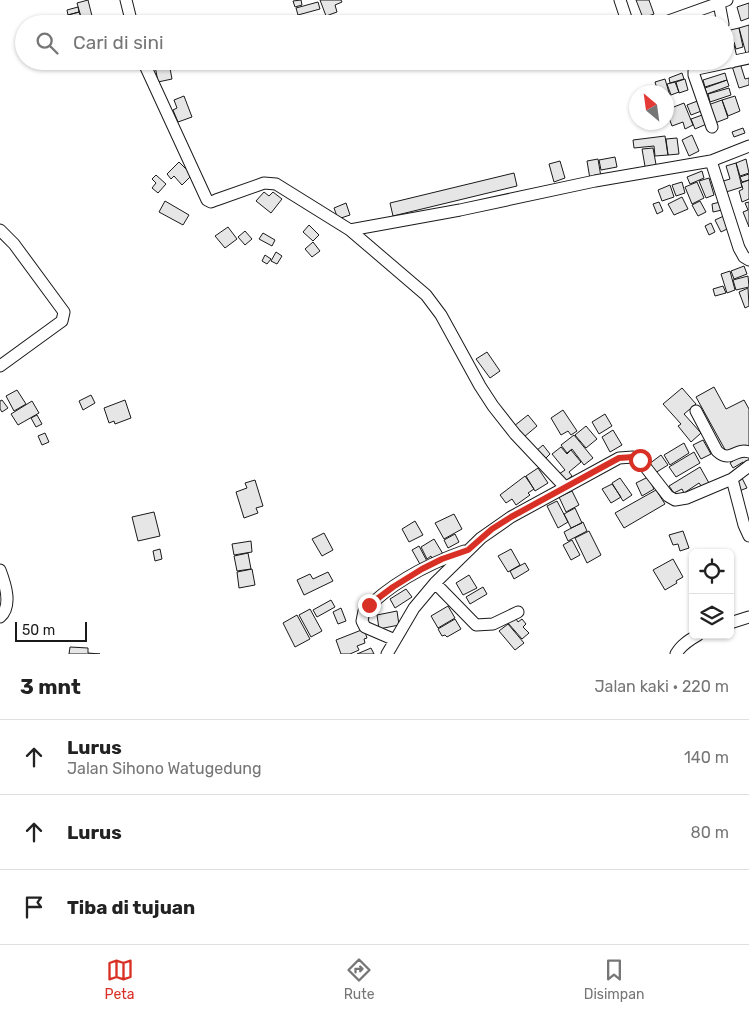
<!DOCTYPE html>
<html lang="id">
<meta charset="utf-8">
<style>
:root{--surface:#fff;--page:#f2f2f2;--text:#222;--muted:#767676;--line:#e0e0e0;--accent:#d93025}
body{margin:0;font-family:Rubik,sans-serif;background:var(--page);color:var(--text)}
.controls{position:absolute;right:15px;bottom:15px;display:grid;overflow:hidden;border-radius:8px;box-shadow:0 1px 4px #0004}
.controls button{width:45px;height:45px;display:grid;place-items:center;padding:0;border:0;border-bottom:1px solid var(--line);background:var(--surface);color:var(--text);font:25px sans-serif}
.compass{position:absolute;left:629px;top:85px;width:45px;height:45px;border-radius:50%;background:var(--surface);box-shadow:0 1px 4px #0004;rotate:331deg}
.scale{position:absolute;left:15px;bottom:12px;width:72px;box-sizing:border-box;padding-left:5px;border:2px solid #1a1a1a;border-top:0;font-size:14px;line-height:18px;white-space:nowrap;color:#1a1a1a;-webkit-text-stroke:4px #fff;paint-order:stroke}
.stop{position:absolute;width:15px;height:15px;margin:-11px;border:4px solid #d93025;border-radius:50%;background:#fff}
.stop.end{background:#d93025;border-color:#fff;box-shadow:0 1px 5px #0008}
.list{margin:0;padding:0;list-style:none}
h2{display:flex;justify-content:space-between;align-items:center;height:65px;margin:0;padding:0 20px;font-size:21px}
h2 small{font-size:16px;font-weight:400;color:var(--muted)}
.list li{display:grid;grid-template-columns:32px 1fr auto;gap:15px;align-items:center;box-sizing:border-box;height:75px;padding:0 20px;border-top:1px solid var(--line)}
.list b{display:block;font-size:19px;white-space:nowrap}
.list p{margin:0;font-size:16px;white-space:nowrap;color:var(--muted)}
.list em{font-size:16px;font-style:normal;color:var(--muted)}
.icon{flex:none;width:28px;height:28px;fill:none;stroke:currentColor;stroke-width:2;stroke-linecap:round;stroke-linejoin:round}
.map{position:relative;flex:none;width:749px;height:654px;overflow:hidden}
.search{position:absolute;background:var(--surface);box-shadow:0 1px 4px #0004;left:15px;right:15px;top:15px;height:55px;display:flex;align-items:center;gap:12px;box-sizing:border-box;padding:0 18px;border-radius:28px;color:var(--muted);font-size:19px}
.sheet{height:290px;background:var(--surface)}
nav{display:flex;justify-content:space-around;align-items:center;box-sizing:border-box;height:70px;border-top:1px solid var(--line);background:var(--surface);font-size:14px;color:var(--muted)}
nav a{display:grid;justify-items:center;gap:2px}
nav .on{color:var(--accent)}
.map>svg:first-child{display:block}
.building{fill:#e6e6e6;stroke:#1a1a1a}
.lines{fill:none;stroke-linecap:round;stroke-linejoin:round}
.minor-casing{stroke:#1a1a1a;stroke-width:13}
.minor{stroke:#fff;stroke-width:11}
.route{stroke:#d93025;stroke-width:6}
</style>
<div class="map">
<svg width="749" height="654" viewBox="0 0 749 654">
<rect width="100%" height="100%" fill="#fff"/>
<!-- building -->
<path class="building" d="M88,0L94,24H83L77,3Z
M301,0L302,5L295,7L293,1Z
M320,0H341L342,2L335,5L337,12L326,16Z
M636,0H649L654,14L643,18Z
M318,2L320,9L298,15L296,8Z
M749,3V18L741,21L737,7Z
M78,7L79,12L68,15L67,10Z
M79,12L81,17L69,20L68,15Z
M80,17L82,24H70L69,20Z
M749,25V56L747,57L739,28Z
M739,28L743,47L736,49L734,42L730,44L726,31Z
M169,63L172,79L158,82L155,66Z
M740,63L745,79L749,78V85L739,88L732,66Z
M682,73L684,79L670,83L669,78Z
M725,73L727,80L705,87L703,80Z
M665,79L670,96L666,97V92H658L655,82Z
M685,79L688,90L679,93L676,82Z
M727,80L729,86L707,94L705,88Z
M675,82L679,92L671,95L667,84Z
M729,88L731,95L710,102L708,94Z
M184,96L192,117L178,122L173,110L177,108L174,100Z
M735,96L740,111L728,116L722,100Z
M700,100L704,110L691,115L687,105Z
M722,100L728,118L715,123L708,105Z
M684,103L693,125L685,129L683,122L672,126L666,110Z
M705,114L709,123L695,129L691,119Z
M743,128L745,133L734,137L732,132Z
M692,135L699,151L689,156L682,140Z
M665,136L668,155L655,156L654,146L634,148L633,140Z
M677,138L679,154L668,155L666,139Z
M653,148L657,170L646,172L642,149Z
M615,157L617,167L601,170L599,160Z
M598,159L601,177L590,179L587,161Z
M746,159L749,173L740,176L736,163Z
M560,161L565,178L554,182L549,164Z
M179,162L192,175L182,185L174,176L171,179L167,174Z
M736,163L742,187L723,193L720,182L730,179L726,166Z
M702,171L704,178L690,184L687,177Z
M514,173L517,186L393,216L390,203Z
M749,174V180L742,182L740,177Z
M156,175L166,184L158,193L152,188L156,183L152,179Z
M709,178L714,195L706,198L699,181Z
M749,180V199L742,202L739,191L743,189L741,183Z
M682,182L685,193L676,196L672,185Z
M697,182L704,198L692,204L685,187Z
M670,185L674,197L662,201L658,190Z
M264,192L269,196L273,192L282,199L271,213L256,201Z
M682,197L688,209L674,215L668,204Z
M165,201L189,215L183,225L159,212Z
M700,201L706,212L698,216L692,205Z
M659,202L663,211L657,214L653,204Z
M720,202L722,210L713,212L712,204Z
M749,202V227L743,212L748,210L745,203Z
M346,203L350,215L338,219L334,208Z
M726,215L731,227L721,232L715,220Z
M711,223L715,232L709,235L705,226Z
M309,225L319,235L313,241L303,232Z
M228,227L237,239L225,248L215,236Z
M245,231L252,239L245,245L238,237Z
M263,233L275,240L272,246L259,239Z
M313,242L320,251L312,257L305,249Z
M276,252L282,256L277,264L271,261Z
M265,255L271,259L267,264L262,261Z
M744,266L747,274L734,279L731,271Z
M730,271L735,290L727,293L721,274Z
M748,276L749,287L736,290L733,280Z
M723,286L726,293L715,296L713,289Z
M748,288L749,306L745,308L739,292Z
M487,352L500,371L490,378L476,359Z
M714,387L726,409L744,400L749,409V451L746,445L728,455L696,397Z
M682,388L696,404L684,414L701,433L691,442L678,426L681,424L663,404Z
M17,390L26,404L14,411L6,396Z
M91,395L95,403L83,410L79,401Z
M2,400L8,408L2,412L0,409V401Z
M125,400L131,418L115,424L114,421L109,423L104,408Z
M32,401L39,413L18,425L11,414Z
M563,410L577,431L571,435L568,431L561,435L551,418Z
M605,414L612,426L599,434L592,422Z
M37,415L42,424L36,427L31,418Z
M528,415L537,426L524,437L514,426Z
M586,426L597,439L586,448L575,435Z
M613,430L622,445L610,452L602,437Z
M45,433L49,442L42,445L38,436Z
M574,435L593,458L584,465L572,449L567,453L561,445Z
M703,440L711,454L701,459L693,445Z
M684,443L689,453L670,465L664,455Z
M543,445L550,454L544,460L536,451Z
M561,447L567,454L571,450L581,462L569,472L572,476L565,482L559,474L565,470L552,454Z
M694,452L700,463L676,477L669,467Z
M746,452L749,456V462L745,465L743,462L733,468L730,463Z
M661,455L668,465L655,473L649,464Z
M700,467L709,483L702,487L699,483L684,493L682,489L674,493L669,486Z
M538,468L548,483L535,491L526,476Z
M525,476L534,489L528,493L530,495L516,505L512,499L506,503L500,495Z
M648,477L654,489L642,496L636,483Z
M620,478L632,495L623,501L612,483Z
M742,478L747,488L739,491L735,482Z
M255,480L263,506L256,508L258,513L244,518L236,492L247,488L245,483Z
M612,484L621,497L611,503L602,489Z
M656,490L665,504L624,528L615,513Z
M572,491L579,505L566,512L559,497Z
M557,501L568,522L558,528L547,506Z
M575,508L582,523L571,528L564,514Z
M154,512L160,536L138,541L132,517Z
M454,514L462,529L444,539L435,523Z
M415,521L423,535L409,542L402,529Z
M583,522L587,531L568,541L564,532Z
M589,531L601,555L587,563L575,538Z
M683,531L689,548L680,551L678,544L673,545L669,535Z
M324,533L333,550L322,556L312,539Z
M455,534L459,542L448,548L444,540Z
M434,539L443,554L432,560L431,556L427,559L421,547Z
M572,540L580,555L571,560L563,545Z
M251,541L252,552L234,555L232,544Z
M419,546L428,563L421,566L412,550Z
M160,549L162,559L155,561L153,551Z
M511,549L520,565L508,572L498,556Z
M248,553L251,569L237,571L234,556Z
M673,559L683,577L676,581L677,583L665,590L653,570Z
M525,563L529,570L514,579L510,571Z
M252,569L255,585L239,588L237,572Z
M328,572L333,581L304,595L297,580L310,574L313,579Z
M469,575L477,588L463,595L456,583Z
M483,587L487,594L470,604L466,597Z
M406,589L412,597L395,608L390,599Z
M331,600L335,607L317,617L313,610Z
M448,606L455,618L438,628L431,616Z
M341,608L346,621L338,624L333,612Z
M310,609L322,631L311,637L299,615Z
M397,611L399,625L379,629L377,615Z
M297,615L310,639L295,647L283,623Z
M515,617L518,622L522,619L526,624L523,627L529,633L522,639L508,623Z
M455,619L461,629L447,637L445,635L442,636L438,629Z
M508,624L524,643L515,650L499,631Z
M364,629L367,638L364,639L365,643L357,646L359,650L350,654H341L336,640Z
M70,647L88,648V653L100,654H69Z
M371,648L374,654H357Z"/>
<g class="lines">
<!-- minor casing -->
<g class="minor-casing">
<path id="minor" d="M126,0L132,24
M620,0L628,24
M660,24L719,3
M723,24L719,3L727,0
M725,33L732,62
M143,61L207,200L211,202L216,200L264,183L276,184L350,230L426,295L441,315L480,386L493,406L515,434L565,487
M712,127L694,75V71L697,69L749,58
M711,161L739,248L744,257L749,260
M0,230L14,244L64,312L62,321L0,366
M350,230L460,210L595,181L711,161L749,146
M696,411L717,451C731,464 735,447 749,452
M732,479L744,525L749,536
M0,570C5,583 13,606 0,617
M435,583L476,625L493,624L518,612
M730,623L749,617
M395,640L365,627L362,621L364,611C391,583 428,564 464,551
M387,654L414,608L435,583L481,538L511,517L619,458L633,457L640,460L668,496L675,500L687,498L732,479L749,466
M676,654C681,645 689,640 698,635"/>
</g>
<!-- minor -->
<use href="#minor" class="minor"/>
</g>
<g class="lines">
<!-- route -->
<path class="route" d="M369,605L393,587L422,569L442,559L468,550L492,529L511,517L619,458L633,457L640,460"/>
</g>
</svg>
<div class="controls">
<button><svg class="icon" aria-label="locate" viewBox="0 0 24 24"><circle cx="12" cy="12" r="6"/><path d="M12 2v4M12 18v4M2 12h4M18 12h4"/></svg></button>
<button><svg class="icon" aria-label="layers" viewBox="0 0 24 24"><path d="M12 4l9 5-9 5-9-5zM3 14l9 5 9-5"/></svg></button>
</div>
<svg class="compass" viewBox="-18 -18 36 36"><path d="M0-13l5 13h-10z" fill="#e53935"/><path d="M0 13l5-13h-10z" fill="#767676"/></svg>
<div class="scale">50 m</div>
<div class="stop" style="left:640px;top:460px"></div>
<div class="stop end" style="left:369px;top:605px"></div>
<div class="search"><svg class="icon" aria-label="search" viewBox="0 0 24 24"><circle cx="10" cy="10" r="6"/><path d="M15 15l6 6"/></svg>Cari di sini</div>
</div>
<section class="sheet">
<h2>3 mnt<small>Jalan kaki · 220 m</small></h2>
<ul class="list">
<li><svg class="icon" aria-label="ahead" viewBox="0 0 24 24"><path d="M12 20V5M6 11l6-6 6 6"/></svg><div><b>Lurus</b><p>Jalan Sihono Watugedung</p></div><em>140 m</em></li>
<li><svg class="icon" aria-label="ahead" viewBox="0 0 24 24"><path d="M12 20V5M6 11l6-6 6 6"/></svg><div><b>Lurus</b></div><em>80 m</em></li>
<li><svg class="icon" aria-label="arrive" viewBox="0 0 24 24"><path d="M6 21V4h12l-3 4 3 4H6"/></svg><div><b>Tiba di tujuan</b></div></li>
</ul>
</section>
<nav>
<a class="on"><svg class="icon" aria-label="map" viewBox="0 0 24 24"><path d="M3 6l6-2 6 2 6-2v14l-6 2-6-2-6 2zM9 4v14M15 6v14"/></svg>Peta</a>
<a><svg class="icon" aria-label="directions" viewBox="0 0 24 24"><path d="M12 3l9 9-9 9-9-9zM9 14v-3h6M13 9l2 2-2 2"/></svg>Rute</a>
<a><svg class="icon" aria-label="saved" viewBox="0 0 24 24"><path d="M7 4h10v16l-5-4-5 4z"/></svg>Disimpan</a>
</nav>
